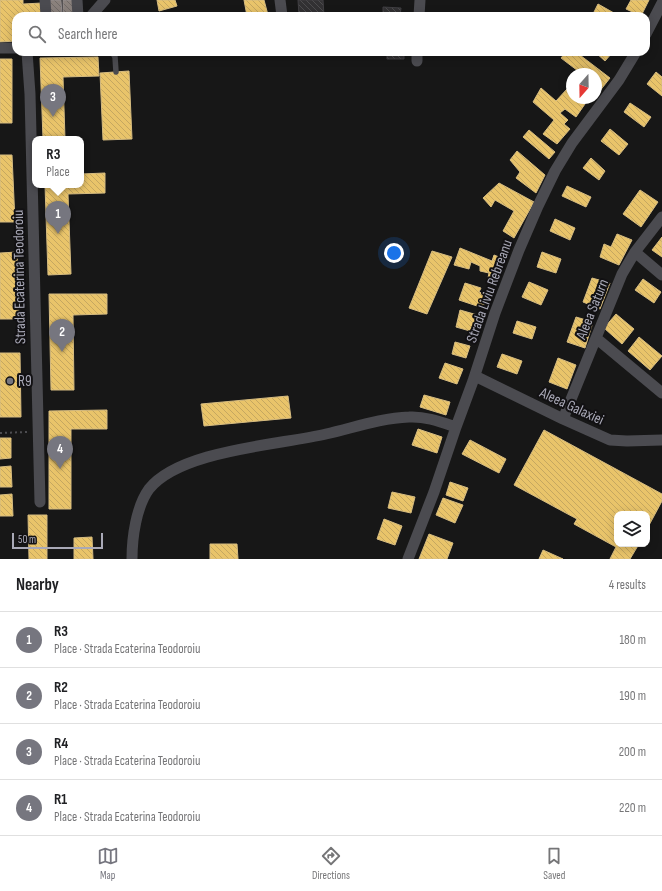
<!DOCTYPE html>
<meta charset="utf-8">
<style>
:root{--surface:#fff;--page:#f6f6f6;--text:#202124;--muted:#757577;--line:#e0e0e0;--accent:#76767f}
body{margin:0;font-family:"Sofia Sans Condensed",sans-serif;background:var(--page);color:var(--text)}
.controls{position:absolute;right:12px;bottom:12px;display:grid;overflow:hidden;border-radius:8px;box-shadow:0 2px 10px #0003}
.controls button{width:36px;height:36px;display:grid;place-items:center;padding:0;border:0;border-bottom:1px solid var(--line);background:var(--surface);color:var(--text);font:20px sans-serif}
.compass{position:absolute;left:566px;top:68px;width:36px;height:36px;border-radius:50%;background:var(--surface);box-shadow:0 2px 10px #0003;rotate:200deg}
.scale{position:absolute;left:12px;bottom:10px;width:91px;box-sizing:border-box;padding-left:4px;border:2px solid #a9a9b7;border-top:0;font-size:11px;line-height:14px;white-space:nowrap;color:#a9a9b7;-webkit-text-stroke:3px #121113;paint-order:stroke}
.you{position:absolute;left:394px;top:253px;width:14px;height:14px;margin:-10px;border:3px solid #fff;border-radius:50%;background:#1a73e8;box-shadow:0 0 0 6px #1a73e833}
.badge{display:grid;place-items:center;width:26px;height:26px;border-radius:50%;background:var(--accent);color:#fff;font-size:13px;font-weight:700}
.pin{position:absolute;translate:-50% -33px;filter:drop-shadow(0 1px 2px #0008)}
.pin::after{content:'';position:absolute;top:21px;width:14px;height:12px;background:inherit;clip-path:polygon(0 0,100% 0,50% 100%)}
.popup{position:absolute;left:32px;top:136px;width:52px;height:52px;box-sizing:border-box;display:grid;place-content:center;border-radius:8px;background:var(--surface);filter:drop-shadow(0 1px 3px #0005);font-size:13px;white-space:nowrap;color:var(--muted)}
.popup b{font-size:15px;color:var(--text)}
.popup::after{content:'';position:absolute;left:50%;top:100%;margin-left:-8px;border:8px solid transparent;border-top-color:var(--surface)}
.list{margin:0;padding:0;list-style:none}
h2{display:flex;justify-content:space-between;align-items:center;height:52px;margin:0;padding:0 16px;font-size:17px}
h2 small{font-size:13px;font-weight:400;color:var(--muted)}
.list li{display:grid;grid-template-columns:26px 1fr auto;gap:12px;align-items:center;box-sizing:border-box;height:56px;padding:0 16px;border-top:1px solid var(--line)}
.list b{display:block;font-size:15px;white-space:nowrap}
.list p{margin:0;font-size:13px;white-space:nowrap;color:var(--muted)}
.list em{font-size:13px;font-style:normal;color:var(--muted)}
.icon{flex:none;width:22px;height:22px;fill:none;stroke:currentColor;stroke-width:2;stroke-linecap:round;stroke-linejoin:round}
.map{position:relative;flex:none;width:662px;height:559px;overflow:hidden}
.search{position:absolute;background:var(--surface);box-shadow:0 2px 10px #0003;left:12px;right:12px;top:12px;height:44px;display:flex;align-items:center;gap:10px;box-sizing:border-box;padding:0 14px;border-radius:12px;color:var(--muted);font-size:15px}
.sheet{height:276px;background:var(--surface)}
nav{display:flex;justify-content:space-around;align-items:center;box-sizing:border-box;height:56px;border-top:1px solid var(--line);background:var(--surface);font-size:11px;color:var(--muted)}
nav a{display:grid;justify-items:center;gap:2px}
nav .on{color:var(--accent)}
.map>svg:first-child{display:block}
.homes{fill:url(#homes-back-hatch);stroke:#d6bc81}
.industry{fill:url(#industry-back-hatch);stroke:#938d8e}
.building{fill:url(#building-back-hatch);stroke:#403f43}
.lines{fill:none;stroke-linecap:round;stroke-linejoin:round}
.path{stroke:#4d4d51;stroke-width:2;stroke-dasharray:2 3;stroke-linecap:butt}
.lane{stroke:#4b4b50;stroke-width:5.5}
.street{stroke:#4b4b50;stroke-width:11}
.poi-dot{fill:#76767f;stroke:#121113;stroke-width:1.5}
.labels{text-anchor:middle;stroke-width:4;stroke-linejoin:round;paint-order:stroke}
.street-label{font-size:15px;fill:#a9a9b7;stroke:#121113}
.poi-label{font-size:15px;fill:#a9a9b7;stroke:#121113;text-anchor:start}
</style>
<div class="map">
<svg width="662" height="559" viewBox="0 0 662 559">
<defs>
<pattern id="homes-back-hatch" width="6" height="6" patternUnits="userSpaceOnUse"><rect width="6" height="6" fill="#e9c46a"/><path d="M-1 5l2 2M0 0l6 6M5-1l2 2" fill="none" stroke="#c5a760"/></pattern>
<pattern id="industry-back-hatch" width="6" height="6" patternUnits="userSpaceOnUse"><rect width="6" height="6" fill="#8a817c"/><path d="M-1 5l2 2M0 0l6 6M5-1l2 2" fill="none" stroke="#706a67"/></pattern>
<pattern id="building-back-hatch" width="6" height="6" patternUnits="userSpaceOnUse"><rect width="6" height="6" fill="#323133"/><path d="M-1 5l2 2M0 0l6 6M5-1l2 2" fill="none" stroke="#4d4c4e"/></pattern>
</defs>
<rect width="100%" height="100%" fill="#171717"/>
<!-- homes -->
<path class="homes" d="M0,0H23V4L42,3L43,16H16V41L0,42Z
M157,0H175L177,6L159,11Z
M244,0H264L268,15L247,16Z
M631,0H649L641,16L626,9Z
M598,4L614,13L612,16H592Z
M566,52H576L610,78L599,92L596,89V74H582L561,58Z
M595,52H612V53L605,61Z
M98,57L99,76L63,77L65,139H43L40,58Z
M0,59H12V123H0Z
M129,71L132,139L103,140L100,73Z
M656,72L662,77V96L647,84Z
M541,88L556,101L567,89L572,93V98H578L585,104L576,117L565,109L560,113L568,120L564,124L570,129L557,144L543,134L554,120L533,102Z
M630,103L651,117L644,127L624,112Z
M610,129L628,144L619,155L601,141Z
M529,130L555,152L549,159L523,137Z
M517,151L545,175L536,193L516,178L520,172L510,160Z
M0,155H12L15,222H0Z
M591,158L605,171L599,180L583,168Z
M105,173V193L68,194L71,274L48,275L45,185H81V174Z
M499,183L534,202L514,238L503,231L514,211L495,200L491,207L483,198Z
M567,186L591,197L586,207L562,196Z
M640,190L658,202L641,227L623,214Z
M555,219L575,228L570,240L550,231Z
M617,234L632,240L619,265L600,257L604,244L611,247Z
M662,237V257L652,250Z
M460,248L492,261L494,255L504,259L496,280L488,278L489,273L480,271V266L471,262L469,269L454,265Z
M432,251L452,257L427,314L409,308Z
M17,252L19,319H0V253Z
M542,252L561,259L556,273L537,267Z
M592,278L610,283L600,309L583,302Z
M643,279L661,292L654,303L635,290Z
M529,282L548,290L541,305L522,297Z
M465,283L481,288L479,292L487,295L483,308L459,300Z
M49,294H107V314L73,315L74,390H51Z
M460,310L481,316L477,333L456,327Z
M616,314L634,329L622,344L604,328Z
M576,317L593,322L585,348L567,342Z
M517,321L536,327L532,339L513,333Z
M639,337L662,356L650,370L628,351Z
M455,342L470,346L466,358L452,354Z
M0,353H20L21,417H0Z
M502,354L522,361L517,374L497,367Z
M558,358L576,365L567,389L549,382Z
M445,363L463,369L457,384L439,378Z
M424,395L450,402L446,415L420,407Z
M288,396L291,418L204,426L201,404Z
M107,410V429H71V509H49V411Z
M418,429L442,437L437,453L412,445Z
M544,430L662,494V501L647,529V514H617V544H639L630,559H610L616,547L574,524L577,519L514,485Z
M0,438H11V458L0,459Z
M470,440L506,459L499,473L462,454Z
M11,466L12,487H0V467Z
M450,482L468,488L463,501L446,495Z
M392,492L415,497L411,513L388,508Z
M12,494L13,516H0V495Z
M443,498L463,505L455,523L436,515Z
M28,515H47V559H29Z
M384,519L402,526L395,545L377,539Z
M429,534L453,543L447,559H419Z
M92,537L93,559H74V538Z
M210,544H237L238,559H210Z
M543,550L563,559H539Z"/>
<!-- industry -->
<path class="industry" d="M50,0H61L62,16H51Z
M63,0H74V16H63Z"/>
<!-- building -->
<path class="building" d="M298,0H323L324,16H299Z
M383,7L401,8L400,16H383Z
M387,52H404V59H387Z"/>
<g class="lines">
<!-- path -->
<path class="path" d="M19,330L24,323
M0,433L27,432"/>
<!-- lane -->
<path class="lane" d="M112,52L115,57L116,72"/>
<!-- street -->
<path class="street" d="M45,0L46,16
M77,0L78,16
M280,0L282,16
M91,16L105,0
M419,16L420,0
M646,34L662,3
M0,48H16
M27,52L30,94L40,502
M417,61V52
M635,252L662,275
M596,338L662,393
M475,376L563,419L610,440L627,441L662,440
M563,419L622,274L635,252L662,217
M132,559C132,538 136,507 149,489C180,450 279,445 326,434C353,428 380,418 409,417C425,416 441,422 456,427
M408,559L434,492L456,427L473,381L495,313L519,250L538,206L555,171L572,143L619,80L636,52"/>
</g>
<!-- markers -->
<circle class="poi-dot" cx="10" cy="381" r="4"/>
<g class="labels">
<!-- street labels -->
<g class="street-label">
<text transform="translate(19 277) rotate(-91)" y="5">Strada Ecaterina Teodoroiu</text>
<text transform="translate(489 291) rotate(-70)" y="5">Strada Liviu Rebreanu</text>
<text transform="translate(592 309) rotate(-68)" y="5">Aleea Saturn</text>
<text transform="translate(572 406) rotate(25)" y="5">Aleea Galaxiei</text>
</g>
<!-- poi labels -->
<g class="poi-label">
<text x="18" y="386">R9</text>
</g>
</g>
</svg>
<div class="controls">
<button><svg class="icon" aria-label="layers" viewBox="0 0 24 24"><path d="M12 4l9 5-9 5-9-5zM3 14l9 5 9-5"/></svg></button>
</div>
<svg class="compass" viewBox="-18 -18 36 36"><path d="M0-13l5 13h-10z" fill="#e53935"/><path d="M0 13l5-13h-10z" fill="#757577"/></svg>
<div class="scale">50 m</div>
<div class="you"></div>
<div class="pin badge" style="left:58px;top:234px">1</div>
<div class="popup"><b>R3</b>Place</div>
<div class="pin badge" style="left:62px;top:352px">2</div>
<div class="pin badge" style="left:53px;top:117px">3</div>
<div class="pin badge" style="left:60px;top:469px">4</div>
<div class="search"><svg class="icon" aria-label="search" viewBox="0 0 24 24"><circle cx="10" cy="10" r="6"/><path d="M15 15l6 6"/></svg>Search here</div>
</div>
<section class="sheet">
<h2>Nearby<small>4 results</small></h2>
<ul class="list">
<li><span class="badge">1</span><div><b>R3</b><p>Place · Strada Ecaterina Teodoroiu</p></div><em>180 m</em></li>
<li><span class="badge">2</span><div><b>R2</b><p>Place · Strada Ecaterina Teodoroiu</p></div><em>190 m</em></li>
<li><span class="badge">3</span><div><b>R4</b><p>Place · Strada Ecaterina Teodoroiu</p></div><em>200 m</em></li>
<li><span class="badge">4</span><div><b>R1</b><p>Place · Strada Ecaterina Teodoroiu</p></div><em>220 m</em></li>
</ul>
</section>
<nav>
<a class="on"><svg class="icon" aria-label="map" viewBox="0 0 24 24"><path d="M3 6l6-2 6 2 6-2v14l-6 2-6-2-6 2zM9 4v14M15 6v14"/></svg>Map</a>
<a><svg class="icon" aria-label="directions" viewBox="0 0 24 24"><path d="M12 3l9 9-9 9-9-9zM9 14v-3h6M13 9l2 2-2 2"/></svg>Directions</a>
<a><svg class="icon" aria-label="saved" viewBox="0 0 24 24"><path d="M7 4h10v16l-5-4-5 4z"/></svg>Saved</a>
</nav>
